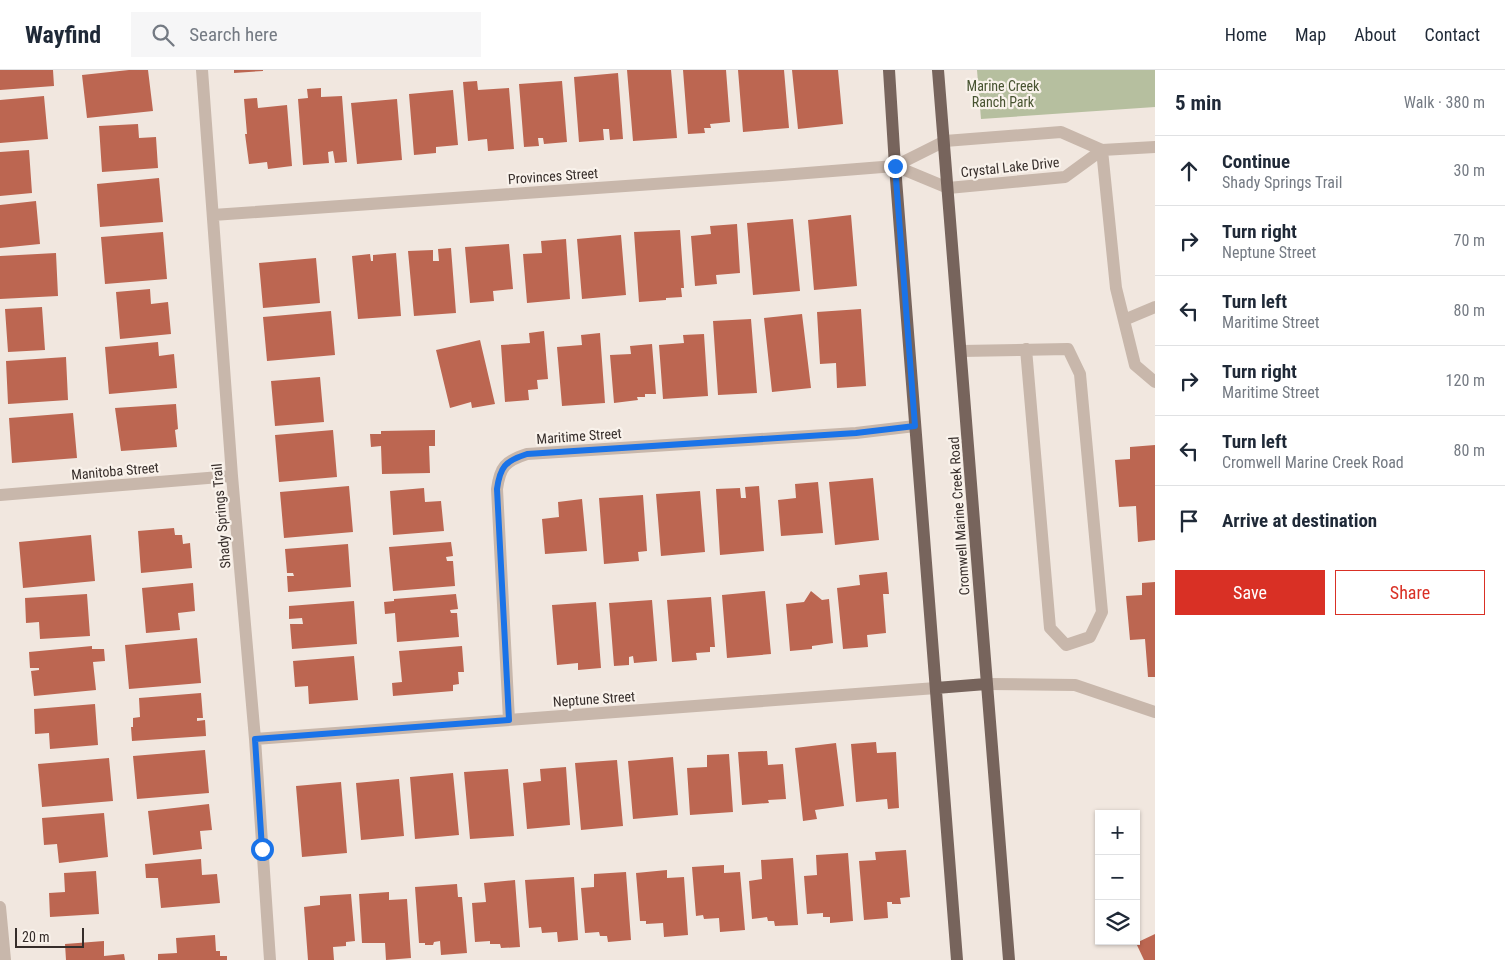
<!DOCTYPE html>
<meta charset="utf-8">
<style>
:root{--surface:#fff;--page:#f6f6f7;--text:#1f2937;--muted:#747a83;--line:#e0e1e3;--accent:#d93025}
body{margin:0;font-family:"Roboto Condensed",sans-serif;background:var(--page);color:var(--text)}
.controls{position:absolute;right:15px;bottom:15px;display:grid;overflow:hidden;border-radius:0px;box-shadow:0 1px 4px #0004}
.controls button{width:45px;height:45px;display:grid;place-items:center;padding:0;border:0;border-bottom:1px solid var(--line);background:var(--surface);color:var(--text);font:25px sans-serif}
.scale{position:absolute;left:15px;bottom:12px;width:69px;box-sizing:border-box;padding-left:5px;border:2px solid #362d2a;border-top:0;font-size:14px;line-height:18px;white-space:nowrap;color:#362d2a;-webkit-text-stroke:4px #f9f2eb;paint-order:stroke}
.stop{position:absolute;width:15px;height:15px;margin:-11px;border:4px solid #1a73e8;border-radius:50%;background:#fff}
.stop.end{background:#1a73e8;border-color:#fff;box-shadow:0 1px 5px #0008}
.list{margin:0;padding:0;list-style:none}
h2{display:flex;justify-content:space-between;align-items:center;height:65px;margin:0;padding:0 20px;font-size:21px}
h2 small{font-size:16px;font-weight:400;color:var(--muted)}
.list li{display:grid;grid-template-columns:32px 1fr auto;gap:15px;align-items:center;box-sizing:border-box;height:70px;padding:0 20px;border-top:1px solid var(--line)}
.list b{display:block;font-size:19px;white-space:nowrap}
.list p{margin:0;font-size:16px;white-space:nowrap;color:var(--muted)}
.list em{font-size:16px;font-style:normal;color:var(--muted)}
.actions{display:flex;gap:10px;padding:15px 20px}
.actions a{flex:1;padding:11px 0;border:1px solid var(--accent);border-radius:0px;text-align:center;font-size:18px;color:var(--accent)}
.actions .main{background:var(--accent);color:#fff}
.icon{flex:none;width:28px;height:28px;fill:none;stroke:currentColor;stroke-width:2;stroke-linecap:round;stroke-linejoin:round}
.map{position:relative;flex:none;width:1155px;height:890px;overflow:hidden}
header{display:flex;align-items:center;gap:30px;box-sizing:border-box;height:70px;padding:0 25px;background:var(--surface);border-bottom:1px solid var(--line)}
header strong{font-size:24px}
nav{display:flex;gap:28px;margin-inline-start:auto;font-size:18px}
.search{width:350px;height:45px;background:var(--page);display:flex;align-items:center;gap:12px;box-sizing:border-box;padding:0 18px;border-radius:0px;color:var(--muted);font-size:19px}
main{display:flex}
aside{flex:1;background:var(--surface)}
.map>svg:first-child{display:block}
.green{fill:#b6bf9f}
.building{fill:#bc6651}
.lines{fill:none;stroke-linecap:round;stroke-linejoin:round}
.minor{stroke:#c8b7ab;stroke-width:12}
.major{stroke:#77645c;stroke-width:12}
.route{stroke:#1a73e8;stroke-width:6}
.labels{text-anchor:middle;stroke-width:4.5;stroke-linejoin:round;paint-order:stroke}
.park-label{font-size:14px;fill:#475330;stroke:#f9f2eb}
.street-label{font-size:14px;fill:#362d2a;stroke:#f9f2eb}
</style>
<header>
<strong>Wayfind</strong>
<div class="search"><svg class="icon" aria-label="search" viewBox="0 0 24 24"><circle cx="10" cy="10" r="6"/><path d="M15 15l6 6"/></svg>Search here</div>
<nav><a>Home</a><a>Map</a><a>About</a><a>Contact</a></nav>
</header>
<main>
<div class="map">
<svg width="1155" height="890" viewBox="0 0 1155 890">
<rect width="100%" height="100%" fill="#f1e7df"/>
<!-- green -->
<path class="green" d="M977,0H1155V37L981,49Z"/>
<!-- building -->
<path class="building" d="M0,0H53L54,16L0,20Z
M129,0H148L153,41L87,48L82,5Z
M234,0H263V1L234,3Z
M627,0H671L677,68L633,71Z
M683,0H726L730,52L710,54L711,58H704L705,63L688,64Z
M738,0H784L789,58L743,62Z
M792,0H838L843,54L798,59Z
M618,3L623,69L610,70L609,59H603L604,70L579,72L574,7Z
M477,11L478,20L509,18L514,79L488,81L487,69L468,71L463,12Z
M562,11L567,72L544,74L543,68H538L539,76L524,77L519,14Z
M321,18V27L342,26L347,92L335,93L333,81L328,82L329,93L303,95L298,29L308,28L307,19Z
M453,20L458,75L436,77V83L414,85L409,24Z
M44,26L48,69L0,73V30Z
M257,28L258,38L287,35L292,96L268,99L267,92L249,94L245,64H247L244,29Z
M397,29L402,90L357,94L351,33Z
M138,54L139,68L156,67L158,98L102,102L99,56Z
M29,80L32,123L0,126V82Z
M159,108L163,152L100,157L97,114Z
M36,131L40,174L0,178V135Z
M851,145L857,216L814,220L808,150Z
M793,149L800,221L753,225L747,153Z
M737,154L740,203L716,205L717,214L695,216L691,166L711,164L710,156Z
M680,160L684,218H681L682,227L666,228V230L639,232L634,162Z
M163,162L167,209L105,214L101,167Z
M621,165L626,225L582,229L577,169Z
M566,169L570,229L527,233L523,184L542,183L541,171Z
M509,174L513,219L493,221L494,231L470,233L465,177Z
M451,178L456,243L414,246L408,181L433,180V191H439L438,179Z
M56,183L58,226L0,229V186Z
M396,183L401,246L358,249L352,186L370,184L371,191H373V185Z
M316,188L320,233L263,238L259,193Z
M150,219L151,234L168,232L171,264L120,269L116,222Z
M42,237L45,280L8,282L5,239Z
M861,239L866,316L837,318L836,293L820,294L817,242Z
M331,241L335,285L267,291L263,247Z
M802,244L811,318L772,322L764,248Z
M751,249L757,323L718,325L713,251Z
M544,261L548,309L537,310L538,319L528,320L529,330L505,332L501,275L530,273L529,263Z
M600,263L605,333L562,336L557,277L582,275L581,265Z
M704,264L708,326L663,329L659,275L684,273L683,265Z
M480,270L495,334L472,338L471,332L450,338L436,280Z
M158,272L159,286L174,284L177,318L109,324L105,277Z
M652,274L656,324H645V327H637L638,330L614,333L610,285L631,284L630,276Z
M66,287L68,330L8,334L6,291Z
M320,307L324,352L275,356L271,311Z
M176,334L178,359L175,360L177,377L121,381L115,338Z
M73,343L77,388L12,393L9,348Z
M333,360L337,407L279,412L275,365Z
M435,360V376H429L430,403L382,404L381,376L371,377L370,364H381V361Z
M1155,375V470L1138,472L1136,436L1119,437L1115,390L1130,389V377Z
M873,408L879,470L835,475L829,412Z
M818,412L823,463L781,466L778,430L796,428L795,414Z
M349,416L353,462L284,468L280,422Z
M759,416L764,481L720,485L716,419L740,418L741,428H746L745,417Z
M424,418L425,432L441,431L444,461L393,465L390,421Z
M700,421L705,482L661,486L656,424Z
M643,425L647,481L638,482L639,491L604,494L599,428Z
M582,429L587,481L545,484L542,449L559,447L558,432Z
M174,458L175,465H182L183,474L190,473L192,498L141,503L138,461Z
M91,465L95,511L23,518L19,472Z
M451,472L453,486L446,487L447,491H453L455,516L393,521L389,477Z
M348,474L351,517L288,522L287,506H294L293,503H287L285,479Z
M887,502L889,524H883L886,563L867,565L868,577L843,579L837,518L860,515L859,505Z
M1155,512V607H1148L1145,569L1130,570L1126,526L1142,525V513Z
M193,513L195,541L178,543L180,560L146,563L142,518Z
M765,521L771,584L727,588L722,525Z
M811,521L822,530L829,529L833,573L812,576V579L790,581L786,534L804,532Z
M87,524L90,566L40,569L39,552L26,553L25,528Z
M456,524L458,539L450,540L451,543H457L459,567L397,572L395,543L385,544L384,532L394,531V529Z
M711,527L715,577H710V582L696,583L697,590L672,592L667,530Z
M652,530L657,591L634,593L633,586L629,587V595L614,596L609,533Z
M354,531L357,574L292,579L290,554H303L302,548L289,549V536Z
M596,532L601,598L578,600V593L557,595L552,535Z
M197,568L201,613L129,619L125,575Z
M92,576V579H104L105,591L93,592L96,620L34,626L31,601L39,600V598H30L29,582Z
M462,576L464,602H458L459,614L453,615V621L393,626L392,613L402,612L399,581Z
M354,586L358,630L309,634L308,616L295,617L293,591Z
M201,623L203,648H197V651L205,650L206,666L132,671L131,657H133V648L140,647L139,628Z
M95,634L98,675L50,679L49,663L35,664L34,639Z
M876,672L877,683L896,682L899,738L888,739L887,729L856,732L851,674Z
M836,673L844,736L815,740L817,749L803,751L795,678Z
M205,680L209,723L137,729L133,686Z
M767,681L768,695L783,694L786,729L768,730L769,733L742,735L738,682Z
M729,684L733,742L690,745L687,698L707,697V685Z
M673,687L678,745L633,749L628,691Z
M109,688L113,731L42,737L38,694Z
M617,690L623,756L581,760L575,693Z
M566,697L570,755L527,759L523,713L541,711L540,699Z
M508,699L514,766L470,769L464,702Z
M453,703L459,765L415,769L410,707Z
M399,709L404,766L361,770L356,713Z
M341,712L347,783L302,787L296,716Z
M209,734L212,760L200,761L202,779L153,785L148,741Z
M104,743L108,787L59,793L57,774L44,775L42,748Z
M906,780L910,827L900,828L901,834H892V832H887L888,848L864,850L859,791L876,790L875,782Z
M848,783L853,851L830,853V847H823V843L807,844L804,806L817,805L816,785Z
M793,788L798,855L775,856L774,851H768L767,847L752,849L749,811L762,809L761,790Z
M201,789L202,805L217,804L220,833L161,838L158,808H146L145,794Z
M724,795V803L740,802L745,860L720,862L719,848L704,849L703,845L696,846L692,797Z
M667,800V808L684,807L688,865L664,867L663,853L646,854V851H640L636,803Z
M96,801L99,844L50,847L49,823L65,822L64,803Z
M626,802L631,870L608,872L607,866H600L599,862L585,863L581,818L594,817V804Z
M574,807L578,870L558,872L557,862L542,863L541,857L529,858L525,810Z
M515,810L520,877L501,878L500,874H490V871L475,872L472,833L486,832L484,813Z
M457,814L458,827H462L467,883L441,885L440,871L434,872L433,875H425V873H419L415,817Z
M389,822V830L407,829L411,888L386,890L385,873H362L359,824Z
M351,824L355,871L346,872V876L333,877L334,890H308L304,837L320,835V826Z
M1155,864V890H1144L1136,873Z
M215,865L216,881H220V886H227V890H158V884L177,883L176,868Z
M104,871V886L124,884L125,890H66L65,874Z"/>
<g class="lines">
<!-- minor -->
<path class="minor" d="M202,0L232,406L255,669L270,890
M1102,80L1116,218L1135,295L1155,312
M895,96L948,118L1065,107L1102,80
M213,145L782,105L895,96L945,71L1061,62L1102,80L1155,77
M1124,250L1155,237
M961,281L1068,279L1080,304L1102,542L1090,567L1066,575L1050,558L1026,279
M0,425L232,406
M986,614L1075,615L1155,642
M509,650L497,419C500,397 505,391 527,384L856,363L915,356
M255,669L936,618
M0,837L5,890"/>
<!-- major -->
<path class="major" d="M889,0L895,96L957,890
M938,0L1009,890
M936,618L986,614"/>
</g>
<g class="lines">
<!-- route -->
<path class="route" d="M262,779L255,669L509,650L497,419C500,397 505,391 527,384L856,363L915,356L895,96"/>
</g>
<g class="labels">
<!-- park labels -->
<g class="park-label">
<text x="1003" y="21">Marine Creek<tspan x="1003" dy="16">Ranch Park</tspan></text>
</g>
<!-- street labels -->
<g class="street-label">
<text transform="translate(1010 97) rotate(-6)" y="5">Crystal Lake Drive</text>
<text transform="translate(553 106) rotate(-4)" y="5">Provinces Street</text>
<text transform="translate(579 366) rotate(-4)" y="5">Maritime Street</text>
<text transform="translate(115 401) rotate(-5)" y="5">Manitoba Street</text>
<text transform="translate(221 446) rotate(-95)" y="5">Shady Springs Trail</text>
<text transform="translate(959 446) rotate(-94)" y="5">Cromwell Marine Creek Road</text>
<text transform="translate(594 629) rotate(-4)" y="5">Neptune Street</text>
</g>
</g>
</svg>
<div class="controls">
<button>+</button>
<button>−</button>
<button><svg class="icon" aria-label="layers" viewBox="0 0 24 24"><path d="M12 4l9 5-9 5-9-5zM3 14l9 5 9-5"/></svg></button>
</div>
<div class="scale">20 m</div>
<div class="stop" style="left:262px;top:779px"></div>
<div class="stop end" style="left:895px;top:96px"></div>
</div>
<aside>
<h2>5 min<small>Walk · 380 m</small></h2>
<ul class="list">
<li><svg class="icon" aria-label="ahead" viewBox="0 0 24 24"><path d="M12 20V5M6 11l6-6 6 6"/></svg><div><b>Continue</b><p>Shady Springs Trail</p></div><em>30 m</em></li>
<li><svg class="icon" aria-label="right" viewBox="0 0 24 24"><path d="M7 20v-9h11M14 6l5 5-5 5"/></svg><div><b>Turn right</b><p>Neptune Street</p></div><em>70 m</em></li>
<li><svg class="icon" aria-label="left" viewBox="0 0 24 24"><path d="M17 20v-9H6M10 6l-5 5 5 5"/></svg><div><b>Turn left</b><p>Maritime Street</p></div><em>80 m</em></li>
<li><svg class="icon" aria-label="right" viewBox="0 0 24 24"><path d="M7 20v-9h11M14 6l5 5-5 5"/></svg><div><b>Turn right</b><p>Maritime Street</p></div><em>120 m</em></li>
<li><svg class="icon" aria-label="left" viewBox="0 0 24 24"><path d="M17 20v-9H6M10 6l-5 5 5 5"/></svg><div><b>Turn left</b><p>Cromwell Marine Creek Road</p></div><em>80 m</em></li>
<li><svg class="icon" aria-label="arrive" viewBox="0 0 24 24"><path d="M6 21V4h12l-3 4 3 4H6"/></svg><div><b>Arrive at destination</b></div></li>
</ul>
<div class="actions"><a class="main">Save</a><a>Share</a></div>
</aside>
</main>
